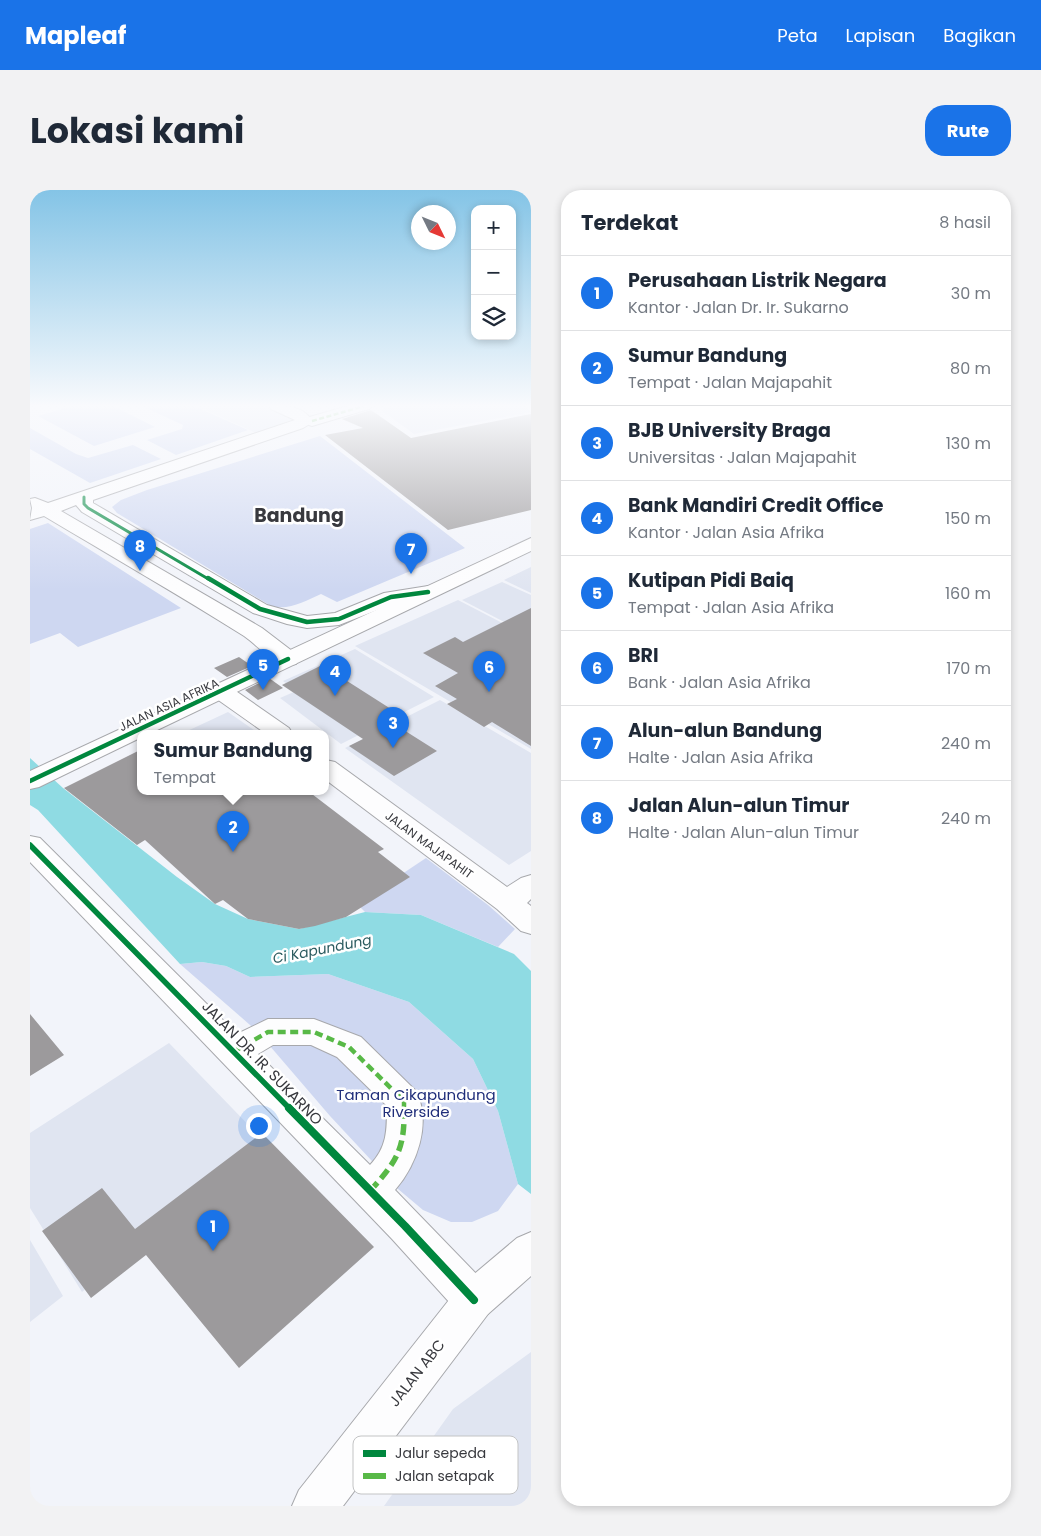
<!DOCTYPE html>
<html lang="id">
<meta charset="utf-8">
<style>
:root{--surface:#fff;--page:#f2f2f3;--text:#1f2937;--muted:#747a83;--line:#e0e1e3;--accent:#1a73e8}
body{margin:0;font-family:Poppins,sans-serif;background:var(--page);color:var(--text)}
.controls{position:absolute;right:15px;top:15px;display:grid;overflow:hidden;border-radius:10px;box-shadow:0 2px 8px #0003}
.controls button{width:45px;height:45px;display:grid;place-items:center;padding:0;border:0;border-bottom:1px solid var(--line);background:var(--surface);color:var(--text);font:25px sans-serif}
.compass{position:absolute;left:381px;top:15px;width:45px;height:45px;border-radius:50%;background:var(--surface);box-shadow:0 2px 8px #0003;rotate:133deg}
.you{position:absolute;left:228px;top:935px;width:18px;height:18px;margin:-12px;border:4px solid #fff;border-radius:50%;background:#1a73e8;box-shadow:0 0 0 8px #1a73e833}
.badge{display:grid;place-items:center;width:32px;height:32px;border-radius:50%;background:var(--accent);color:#fff;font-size:16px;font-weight:700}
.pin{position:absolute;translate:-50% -41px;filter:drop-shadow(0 1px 2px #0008)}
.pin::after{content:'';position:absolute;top:26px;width:18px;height:15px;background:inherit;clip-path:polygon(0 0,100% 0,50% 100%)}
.popup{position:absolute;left:107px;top:540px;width:192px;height:65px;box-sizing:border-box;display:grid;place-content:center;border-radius:10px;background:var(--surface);filter:drop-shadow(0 1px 4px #0005);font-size:16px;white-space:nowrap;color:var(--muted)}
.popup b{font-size:19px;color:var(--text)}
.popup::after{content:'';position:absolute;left:50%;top:100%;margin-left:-10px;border:10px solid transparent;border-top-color:var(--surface)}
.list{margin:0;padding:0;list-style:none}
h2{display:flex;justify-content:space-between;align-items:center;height:65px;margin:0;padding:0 20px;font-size:21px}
h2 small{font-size:16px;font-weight:400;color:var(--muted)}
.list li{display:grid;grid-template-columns:32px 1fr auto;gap:15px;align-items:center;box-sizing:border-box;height:75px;padding:0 20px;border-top:1px solid var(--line)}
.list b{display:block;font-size:19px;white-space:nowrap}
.list p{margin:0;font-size:16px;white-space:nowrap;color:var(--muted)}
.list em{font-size:16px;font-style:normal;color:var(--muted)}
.icon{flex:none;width:28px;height:28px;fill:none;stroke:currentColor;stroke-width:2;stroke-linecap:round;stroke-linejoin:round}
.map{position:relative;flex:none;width:501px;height:1316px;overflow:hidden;border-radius:20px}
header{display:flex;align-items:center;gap:30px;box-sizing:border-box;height:70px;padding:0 25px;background:var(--accent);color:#fff}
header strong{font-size:24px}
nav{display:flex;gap:28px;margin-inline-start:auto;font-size:18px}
.intro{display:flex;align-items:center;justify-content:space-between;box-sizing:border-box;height:120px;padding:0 30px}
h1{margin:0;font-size:35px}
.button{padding:12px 22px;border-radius:20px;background:var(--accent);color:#fff;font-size:18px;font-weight:700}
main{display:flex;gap:30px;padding:0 30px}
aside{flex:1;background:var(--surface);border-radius:20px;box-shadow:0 2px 8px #0003}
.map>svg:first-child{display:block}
.built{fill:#e0e5f1}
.green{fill:#ced7f1}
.water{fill:#8fdbe3}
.building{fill:#9c9a9c}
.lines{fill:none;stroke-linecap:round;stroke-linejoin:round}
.street-casing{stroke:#a7a8ac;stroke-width:2}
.secondary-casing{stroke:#a7a8ac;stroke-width:2}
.primary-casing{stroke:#a7a8ac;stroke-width:2}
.street{fill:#fdfdfe;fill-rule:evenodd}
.secondary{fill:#fdfdfe;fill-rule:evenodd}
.primary{fill:#fdfdfe;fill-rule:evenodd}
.quiet-far2{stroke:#58b947;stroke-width:2.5;stroke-dasharray:5 2.5;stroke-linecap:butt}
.quiet-far1{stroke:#58b947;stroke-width:4.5;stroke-dasharray:8 4.5;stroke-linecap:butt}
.quiet{stroke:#58b947;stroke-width:5.5;stroke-dasharray:11 5.5;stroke-linecap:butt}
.cycleway-far3-casing{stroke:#fff;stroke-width:5}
.cycleway-far2-casing{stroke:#fff;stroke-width:7}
.cycleway-far1-casing{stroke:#fff;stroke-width:9}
.cycleway-casing{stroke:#fff;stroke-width:11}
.cycleway-far3{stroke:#00873e;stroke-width:3}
.cycleway-far2{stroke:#00873e;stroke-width:4.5}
.cycleway-far1{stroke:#00873e;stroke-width:5.5}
.cycleway{stroke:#00873e;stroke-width:8}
.labels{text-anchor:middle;stroke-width:5;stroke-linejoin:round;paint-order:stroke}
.street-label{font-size:12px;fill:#38393e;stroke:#fff}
.water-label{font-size:14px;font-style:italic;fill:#2a5a5e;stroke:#fff}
.near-street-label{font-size:15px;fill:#38393e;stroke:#fff}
.near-park-label{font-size:15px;fill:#202e7a;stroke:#fff}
.far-town-label{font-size:19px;font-weight:bold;fill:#38393e;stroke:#fff}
.key{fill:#fff;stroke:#c3c4c5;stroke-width:1}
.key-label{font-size:14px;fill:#38393e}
</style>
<header>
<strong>Mapleaf</strong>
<nav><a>Peta</a><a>Lapisan</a><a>Bagikan</a></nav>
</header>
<div class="intro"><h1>Lokasi kami</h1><a class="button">Rute</a></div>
<main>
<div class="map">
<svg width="501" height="1316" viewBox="0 0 501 1316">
<rect width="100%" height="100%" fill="#f2f4fa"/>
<!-- built -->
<path class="built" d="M167,216H237L266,228L226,243Z
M362,216H496L501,222L384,244L351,220Z
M501,377V403L474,390Z
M472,392L501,405V446L432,410Z
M428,410L501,448V559L325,456Z
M325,459L404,507L311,554L250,508L266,501L253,491Z
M410,510L501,563V661L479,675L315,558Z
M198,522L228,543H153Z
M139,853L235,952L52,1102L0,1018V943Z
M0,1050L33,1106L0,1132Z
M501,1162V1316H354L423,1219Z"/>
<!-- green -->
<path class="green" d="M42,216H83L125,237L64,256L8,226Z
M112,216H164L218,240L146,265L117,250L152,239L153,235Z
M0,238L46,264L58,268L103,255L131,269L60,293L0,259Z
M290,246L435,358L307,412L291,404C275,411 259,421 241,416L87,323L82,317L91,310L117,300Z
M18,333L151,418L48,457L30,443L0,454V339Z
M396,668L458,715L485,739L468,757L391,725L335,722L327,714Z
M172,772L196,776L220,787L298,784L379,812L443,869L468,921L488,994L468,1021L442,1032H421L393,1020L368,999L300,926L227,841L150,774Z"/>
<!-- water -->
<path class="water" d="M0,568L33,598L147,687L185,714L218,729L269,739L335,722L391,725L484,764L501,781V1004L488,994L468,921L443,869L379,812L298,784L220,787L196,776L172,772L150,774L8,620L0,615Z"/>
<!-- building -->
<path class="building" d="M341,220L381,248L501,224V320L418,340L295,245L333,238L312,229Z
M501,418V556L462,532L454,537L417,514L427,509L405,496L428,483L393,463L425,447L433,452Z
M209,467L222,476L197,487L184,478Z
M292,475L361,519L350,525L407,561L364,586L319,556L333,549L252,495Z
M239,488L253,498L228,510L215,500Z
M110,560V601H278L354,659L348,662L380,687L316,727L285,736L269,739L218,729L193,710L185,714L115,650L107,655L34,598Z
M0,824L34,865L0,886Z
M232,943L344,1057L209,1178L116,1065L61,1108L12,1041L72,998L105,1039Z"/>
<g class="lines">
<!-- street casing -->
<g class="street-casing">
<path id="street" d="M318,216H342L339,219L282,236L276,234L274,231L276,228Z
M192,495L200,497L259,538L262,543H235L184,507L180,502L184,497Z
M296,570L305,572L477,697L491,688L501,685V709L497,713L501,716V744L491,741L467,719L296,590Z
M0,646L10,648L207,844L238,829H284L331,847L386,901C402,933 387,975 365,1000L458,1096L464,1110L458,1124L444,1130L430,1124L362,1049L0,672ZM243,855H281L307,867L357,916C357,941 357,957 340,975L228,864Z"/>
</g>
<!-- secondary casing -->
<g class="secondary-casing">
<path id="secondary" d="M239,216C254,216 271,215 281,229L278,235L273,238L63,310V313L237,415L277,426L305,423L354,403L398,396L405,398L408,402L405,406L365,413L309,435L277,438L257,434L223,423L52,322L46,315L31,321L232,438L266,464L269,469L266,474C246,479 230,457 214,446C149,405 81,366 14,326L0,330L2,318L0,309L5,308L18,313L265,230L241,219Z
M501,1042V1086L458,1124L313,1316H262L269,1300L430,1096L487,1048Z"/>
</g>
<!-- primary casing -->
<g class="primary-casing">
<path id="primary" d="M501,348V361L121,543H110V548L9,597L0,599V581Z"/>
</g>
<!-- street -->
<use href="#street" class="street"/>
<!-- secondary -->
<use href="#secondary" class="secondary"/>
<!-- primary -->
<use href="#primary" class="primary"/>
<!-- quiet-far2 -->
<path class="quiet-far2" d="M282,231L334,216"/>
<!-- quiet-far1 -->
<path class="quiet-far1" d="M203,862L238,842H284L319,857L374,911V919"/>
<!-- quiet -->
<path class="quiet" d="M340,1001C367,971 375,959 374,918"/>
<!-- cycleway-far3 casing -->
<g class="cycleway-far3-casing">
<path id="cycleway-far3" d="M54,307V314L58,318L180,390"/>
</g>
<!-- cycleway-far2 casing -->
<g class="cycleway-far2-casing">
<path id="cycleway-far2" d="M178,388L230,419L277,432L309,429L361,407L398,402
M0,591L258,469"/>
</g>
<!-- cycleway-far1 casing -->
<g class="cycleway-far1-casing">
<path id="cycleway-far1" d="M0,655L260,919"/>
</g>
<!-- cycleway casing -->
<g class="cycleway-casing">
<path id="cycleway" d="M259,918L375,1036L444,1110"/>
</g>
<!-- cycleway-far3 -->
<use href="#cycleway-far3" class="cycleway-far3"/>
<!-- cycleway-far2 -->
<use href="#cycleway-far2" class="cycleway-far2"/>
<!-- cycleway-far1 -->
<use href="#cycleway-far1" class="cycleway-far1"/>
<!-- cycleway -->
<use href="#cycleway" class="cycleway"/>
</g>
<!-- sky -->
<linearGradient id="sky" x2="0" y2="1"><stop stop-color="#84c4e6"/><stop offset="0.54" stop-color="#f9fafd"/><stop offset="1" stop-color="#f9fafd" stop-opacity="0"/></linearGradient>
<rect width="501" height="400" fill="url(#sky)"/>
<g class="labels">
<!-- street labels -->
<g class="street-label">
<text transform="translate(139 515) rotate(-25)" y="4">JALAN ASIA AFRIKA</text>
<text transform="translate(399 655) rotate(36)" y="4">JALAN MAJAPAHIT</text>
</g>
<!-- water labels -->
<g class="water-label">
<text transform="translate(292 759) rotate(-11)" y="5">Ci Kapundung</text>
</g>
<!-- near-street labels -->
<g class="near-street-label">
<text transform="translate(232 873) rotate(46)" y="5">JALAN DR. IR. SUKARNO</text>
<text transform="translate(387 1183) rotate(-52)" y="5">JALAN ABC</text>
</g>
<!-- near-park labels -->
<g class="near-park-label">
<text x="386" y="910">Taman Cikapundung<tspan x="386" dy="17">Riverside</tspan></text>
</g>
<!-- far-town labels -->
<g class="far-town-label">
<text x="269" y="332">Bandung</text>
</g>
</g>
<!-- legend -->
<rect x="323" y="1246" width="165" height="58" rx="8" class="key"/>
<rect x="333" y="1260" width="23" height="7" fill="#00873e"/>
<rect x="333" y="1283" width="23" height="6" fill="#58b947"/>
<g class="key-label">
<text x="365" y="1268">Jalur sepeda</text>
<text x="365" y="1291">Jalan setapak</text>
</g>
</svg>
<div class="controls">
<button>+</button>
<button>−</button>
<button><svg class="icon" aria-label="layers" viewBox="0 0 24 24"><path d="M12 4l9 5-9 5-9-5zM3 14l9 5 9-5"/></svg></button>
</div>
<svg class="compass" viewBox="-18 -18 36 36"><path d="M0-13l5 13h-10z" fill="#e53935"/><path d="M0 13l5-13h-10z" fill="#747a83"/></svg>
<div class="you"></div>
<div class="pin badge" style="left:183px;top:1061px">1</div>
<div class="pin badge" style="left:203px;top:662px">2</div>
<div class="popup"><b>Sumur Bandung</b>Tempat</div>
<div class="pin badge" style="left:363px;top:558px">3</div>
<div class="pin badge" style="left:305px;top:506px">4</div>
<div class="pin badge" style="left:233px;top:500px">5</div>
<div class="pin badge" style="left:459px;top:502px">6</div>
<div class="pin badge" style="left:381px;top:384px">7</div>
<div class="pin badge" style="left:110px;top:381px">8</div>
</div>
<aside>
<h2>Terdekat<small>8 hasil</small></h2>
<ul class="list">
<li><span class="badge">1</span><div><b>Perusahaan Listrik Negara</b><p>Kantor · Jalan Dr. Ir. Sukarno</p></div><em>30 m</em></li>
<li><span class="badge">2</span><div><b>Sumur Bandung</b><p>Tempat · Jalan Majapahit</p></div><em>80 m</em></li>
<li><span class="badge">3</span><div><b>BJB University Braga</b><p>Universitas · Jalan Majapahit</p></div><em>130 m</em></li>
<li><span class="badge">4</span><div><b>Bank Mandiri Credit Office</b><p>Kantor · Jalan Asia Afrika</p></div><em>150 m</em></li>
<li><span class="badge">5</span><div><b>Kutipan Pidi Baiq</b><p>Tempat · Jalan Asia Afrika</p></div><em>160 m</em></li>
<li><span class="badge">6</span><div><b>BRI</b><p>Bank · Jalan Asia Afrika</p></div><em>170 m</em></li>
<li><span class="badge">7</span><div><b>Alun-alun Bandung</b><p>Halte · Jalan Asia Afrika</p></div><em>240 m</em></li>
<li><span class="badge">8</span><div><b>Jalan Alun-alun Timur</b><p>Halte · Jalan Alun-alun Timur</p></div><em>240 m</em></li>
</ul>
</aside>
</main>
